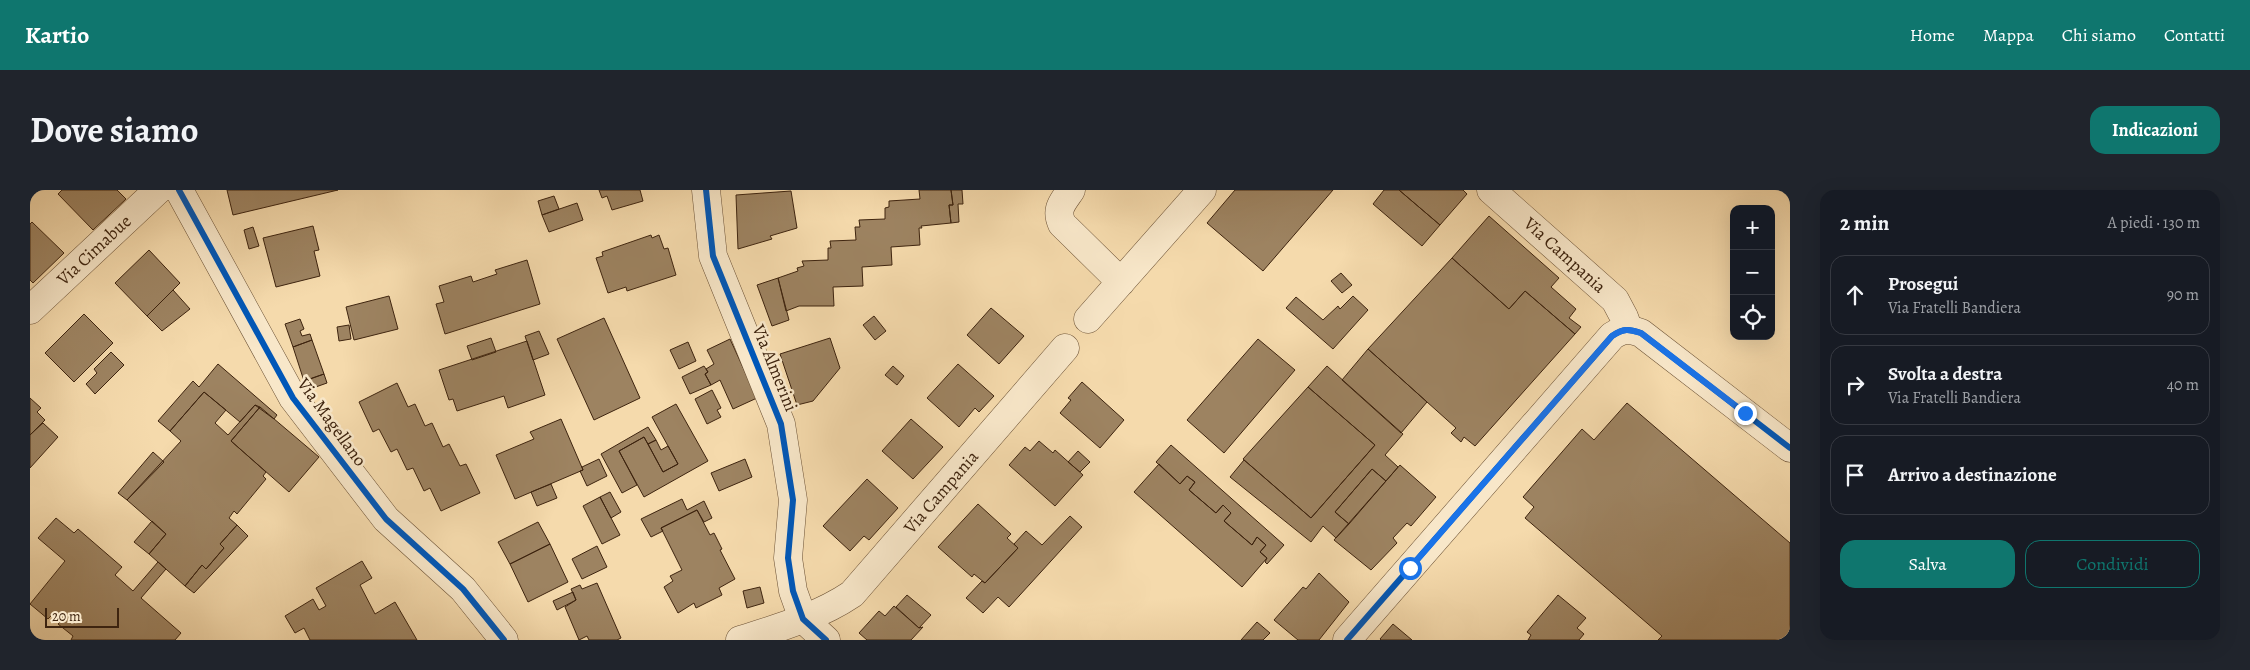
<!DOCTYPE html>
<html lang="it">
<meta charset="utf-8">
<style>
:root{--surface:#171b24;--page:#20242c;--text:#f1f3f6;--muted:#9ea1a6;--line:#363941;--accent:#0f766e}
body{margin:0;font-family:Alegreya,serif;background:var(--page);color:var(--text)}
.controls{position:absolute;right:15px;top:15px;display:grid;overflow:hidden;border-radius:10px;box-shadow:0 5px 20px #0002}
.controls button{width:45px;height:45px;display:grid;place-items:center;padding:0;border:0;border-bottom:1px solid var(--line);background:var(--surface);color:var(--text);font:25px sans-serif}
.scale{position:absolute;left:15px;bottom:12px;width:74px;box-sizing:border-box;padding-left:5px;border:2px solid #3e240f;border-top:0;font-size:14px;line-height:18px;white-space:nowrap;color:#3e240f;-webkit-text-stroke:4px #f8e7c9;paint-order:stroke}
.stop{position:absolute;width:15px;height:15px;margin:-11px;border:4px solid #1a73e8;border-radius:50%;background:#fff}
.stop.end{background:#1a73e8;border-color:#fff;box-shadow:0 1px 5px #0008}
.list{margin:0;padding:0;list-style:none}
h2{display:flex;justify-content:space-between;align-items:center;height:65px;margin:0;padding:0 20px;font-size:21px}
h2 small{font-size:16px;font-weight:400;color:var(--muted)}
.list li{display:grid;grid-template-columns:32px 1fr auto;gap:15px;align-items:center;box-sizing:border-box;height:80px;margin:0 10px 10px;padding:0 10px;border:1px solid var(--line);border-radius:15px}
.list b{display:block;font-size:19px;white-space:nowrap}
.list p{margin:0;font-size:16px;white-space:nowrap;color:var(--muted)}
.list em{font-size:16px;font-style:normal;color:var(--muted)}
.actions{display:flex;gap:10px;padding:15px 20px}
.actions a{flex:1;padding:11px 0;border:1px solid var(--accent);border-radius:15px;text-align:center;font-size:18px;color:var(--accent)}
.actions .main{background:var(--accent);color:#fff}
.icon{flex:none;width:28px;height:28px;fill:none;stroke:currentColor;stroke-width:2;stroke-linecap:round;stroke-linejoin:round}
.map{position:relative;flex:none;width:1760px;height:450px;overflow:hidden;border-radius:15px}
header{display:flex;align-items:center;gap:30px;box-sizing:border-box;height:70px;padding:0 25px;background:var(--accent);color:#fff}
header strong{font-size:24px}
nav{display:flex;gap:28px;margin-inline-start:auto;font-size:18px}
.intro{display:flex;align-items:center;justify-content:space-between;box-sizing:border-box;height:120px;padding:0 30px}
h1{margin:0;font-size:35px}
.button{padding:12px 22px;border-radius:15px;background:var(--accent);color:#fff;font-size:18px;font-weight:700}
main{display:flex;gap:30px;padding:0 30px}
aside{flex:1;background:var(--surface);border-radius:15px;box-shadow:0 5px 20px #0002}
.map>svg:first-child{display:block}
.building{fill:#9d8361;stroke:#3e240f}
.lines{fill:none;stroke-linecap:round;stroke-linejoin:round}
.minor-casing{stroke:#6c5236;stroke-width:29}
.minor{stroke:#f8e7c9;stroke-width:28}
.cycleway-casing{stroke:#f8e7c9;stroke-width:9}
.cycleway{stroke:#0057b8;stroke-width:6}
.route{stroke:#1a73e8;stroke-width:6}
.labels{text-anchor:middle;stroke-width:5;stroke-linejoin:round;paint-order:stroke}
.street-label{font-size:18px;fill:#3e240f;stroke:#f8e7c9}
</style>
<header>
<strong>Kartio</strong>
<nav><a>Home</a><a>Mappa</a><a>Chi siamo</a><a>Contatti</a></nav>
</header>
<div class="intro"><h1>Dove siamo</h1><a class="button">Indicazioni</a></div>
<main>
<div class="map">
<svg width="1760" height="450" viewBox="0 0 1760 450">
<rect width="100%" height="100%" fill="#f5daac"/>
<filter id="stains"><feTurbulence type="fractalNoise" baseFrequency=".004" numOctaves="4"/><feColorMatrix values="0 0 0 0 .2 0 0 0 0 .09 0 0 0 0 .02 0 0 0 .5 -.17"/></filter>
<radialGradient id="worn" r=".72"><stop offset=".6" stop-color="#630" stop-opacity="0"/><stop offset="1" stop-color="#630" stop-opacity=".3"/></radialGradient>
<!-- building -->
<path class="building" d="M32,0H87L96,9L63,40L28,4Z
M197,0H308L203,25Z
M569,0H610L613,11L582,20L577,6L572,8Z
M889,0H921L923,15H919L921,33L891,36L892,38H889L890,55L861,57L862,75L832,77L833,96L803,97L804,116H769L756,121L748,88L768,81L767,78L774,76L772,71L798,70V58H801L800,51L826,50L825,37H830L829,30L855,29V18L859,17V11L890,9Z
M921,0H932L933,14H928L929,32L921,33L919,15H923Z
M1205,0H1303L1233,81L1177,33Z
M1354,0H1369L1410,35L1392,56L1343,14Z
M1369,0H1433L1437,4L1410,35Z
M761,1L767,38L740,46L742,49L708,59L706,5Z
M524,6L529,19L512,25L508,11Z
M547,13L553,30L519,42L512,25Z
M1459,26L1529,88L1521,97L1546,119L1539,128L1551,137L1545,144L1495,101L1479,119L1422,68Z
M2,32L34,63L3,93L0,90V34Z
M283,36L289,60L284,61L290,86L246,97L233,48Z
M223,37L229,56L219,59L214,40Z
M621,45L622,48L629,45L634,59L638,58L646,85L597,101L596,97L578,103L566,68L573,66L572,62Z
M119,60L150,93L117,126L85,93Z
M1422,68L1479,119L1495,101L1545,144L1445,256L1434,247L1431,252L1421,243L1426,238L1338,159Z
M497,70L510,114L415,144L406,114L414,112L409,96L441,86L443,92L467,84L465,80Z
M1311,83L1322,95L1312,103L1301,91Z
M748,88L759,130L742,136L727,95Z
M143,100L160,119L132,141L117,126Z
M359,106L368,139L324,150L316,117Z
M1323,106L1338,120L1303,159L1256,118L1266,107L1293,130L1308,116L1310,119Z
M961,118L994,146L969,174L937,145Z
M54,124L83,153L44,192L15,163Z
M844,126L856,141L845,150L833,135Z
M574,128L610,208L564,230L527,149Z
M270,129L274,139L270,141L272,146L280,144L282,150L263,157L255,134Z
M319,135L321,149L309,151L307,137Z
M509,141L519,164L503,170L495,146Z
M461,148L466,162L442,170L437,156Z
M800,148L810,178L783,211L767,215L750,164Z
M700,149L727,208L703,219L690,190L681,195L675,184L678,182L676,179L684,174L677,160Z
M1228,149L1265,180L1194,263L1157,230Z
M282,150L294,184L274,191L263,157Z
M497,151L515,205L478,218L474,206L427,221L423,209L419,210L409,180Z
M658,152L666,171L649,179L640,160Z
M1338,159L1397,212L1371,243L1312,190Z
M81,162L94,175L65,204L56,194L67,183L64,179Z
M188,174L247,225L244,229L225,215L210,232L174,202L140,241L128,231L163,191L169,197Z
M928,174L964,206L949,222L945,218L929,237L897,208Z
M674,176L678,182L675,184L681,195L660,204L652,187Z
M863,176L874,186L867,195L855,185Z
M1297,176L1373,244L1355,265L1368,277L1356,291L1342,279L1305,322L1319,334L1306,348L1293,336L1281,352L1200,287L1214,270L1281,328L1345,255L1278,197Z
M294,184L297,193L280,199L277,190Z
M1052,192L1094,230L1070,258L1030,223L1041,210L1038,208Z
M367,193L378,217L385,214L395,236L402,233L413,257L419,254L430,276L436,274L450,303L411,321L400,298L394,301L383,278L377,280L367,259L361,262L349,239L343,242L329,212Z
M1278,197L1345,255L1281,328L1213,269Z
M682,200L691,218L687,220L691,227L677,234L665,209Z
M174,202L196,220L185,233L198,245L225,215L230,217L201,251L236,282L233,286L236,289L207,324L204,321L199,328L207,335L190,354L194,358L176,379L172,375L155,396L119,364L136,344L97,310L151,251L140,241Z
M0,208L11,218L7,222L15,230L0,245Z
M1597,213L1760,353V450H1628L1632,446L1495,328L1504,317L1493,307L1552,239L1564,250Z
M646,214L678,271L614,307L589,261L614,247L633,282L648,274L622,227Z
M230,217L289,267L259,302L201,251Z
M531,229L553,280L485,309L466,265L504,249L500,242Z
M881,229L913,257L883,289L852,261Z
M13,233L28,247L0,278V245Z
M618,237L626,250L618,254L614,247L589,261L607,295L592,303L571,264Z
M626,250L631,260L638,256L648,274L633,282L618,254Z
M1009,251L1023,263L1025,260L1053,285L1025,316L979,275L995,257L1000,261Z
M1141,255L1254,355L1237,374L1235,372L1237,368L1230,362L1236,355L1227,347L1222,355L1194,331L1201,323L1193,315L1186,323L1159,300L1165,292L1157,286L1150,294L1126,272Z
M1048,261L1060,272L1050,282L1038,272Z
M123,262L134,272L97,310L88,303Z
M569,269L577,286L557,296L550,281L553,280L552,277Z
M715,269L722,287L689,301L681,283Z
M1129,274L1150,294L1157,286L1165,292L1159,300L1186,323L1193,315L1201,323L1194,331L1222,355L1227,347L1236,355L1230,362L1237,368L1212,397L1104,302Z
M1370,275L1406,307L1381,336L1377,333L1363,348L1367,353L1341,380L1304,350Z
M1342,279L1356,291L1319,334L1305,322Z
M837,289L868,318L839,350L834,346L820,361L793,336Z
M521,294L527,308L507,316L501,302Z
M580,302L591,322L581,328L570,307Z
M570,307L590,345L572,354L553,316Z
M652,309L657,320L674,311L682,328L674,332L667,320L631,338L633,341L621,347L611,329Z
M948,314L981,344L977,348L988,358L955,393L944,384L942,387L908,357Z
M667,320L680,345L684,343L692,359L690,360L705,389L689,398L692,405L666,418L664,413L648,423L634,397L643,391L640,386L652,380L631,338Z
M1040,326L1052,337L979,417L968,407L953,423L936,408L952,391L955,393L988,358L984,354L996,341L1012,355Z
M26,328L44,343L48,339L92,377L85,385L103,401L128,372L136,379L111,408L151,443L145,450H41L43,446L28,434L32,430L24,423L18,429L0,414L35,371L8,348Z
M122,331L136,344L119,364L104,352Z
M508,332L520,354L480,374L468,352Z
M207,335L218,346L164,403L155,396L172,375L176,379L194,358L190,354Z
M520,354L538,392L498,412L480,374Z
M567,356L577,377L552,389L542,369Z
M332,371L342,388L330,395L345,424L365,412L387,450H280L274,438L265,443L255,426L283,409L289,420L296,416L286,398Z
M1289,383L1319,412L1289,450H1268L1244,430L1273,397L1276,399Z
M567,393L591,448L587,450H559L557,446L549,450L535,417L546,410L541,399L550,395L552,399Z
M730,397L734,413L717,418L713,401Z
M543,402L546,410L527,420L523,411Z
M877,405L901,425L889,438L866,417Z
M1528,405L1556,428L1547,438L1554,444L1549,450H1498L1501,445L1497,442Z
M864,416L889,438L893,437L881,450H837L829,443L849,421L855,426Z
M1227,432L1240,443L1233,450H1211Z
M1363,434L1382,450H1351L1350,449Z"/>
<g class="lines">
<!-- minor casing -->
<g class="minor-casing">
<path id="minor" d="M149,0L263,208L356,329L433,399L474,450
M676,0L683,66L751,234L763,310L758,368L763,401L773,429L796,450
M1041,0C1033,12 1025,19 1032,34L1091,92
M1461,0L1585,110L1594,127L1598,138
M0,120L128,0
M1058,129L1172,0
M710,450C748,438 788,427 822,404L1035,158
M1317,450L1582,146C1594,138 1599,139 1611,143L1760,258"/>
</g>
<!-- minor -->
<use href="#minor" class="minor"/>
<!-- cycleway casing -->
<g class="cycleway-casing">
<path id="cycleway" d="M149,0L263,208L356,329L433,399L474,450
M676,0L683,66L751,234L763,310L758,368L763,401L773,429L796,450
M1317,450L1582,146C1594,138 1599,139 1611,143L1760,258"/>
</g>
<!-- cycleway -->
<use href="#cycleway" class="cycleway"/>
</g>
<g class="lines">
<!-- route -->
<path class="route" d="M1380,378L1582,146C1594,138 1598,139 1611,143L1715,223"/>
</g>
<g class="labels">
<!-- street labels -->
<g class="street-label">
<text transform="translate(64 60) rotate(-43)" y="6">Via Cimabue</text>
<text transform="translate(1535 65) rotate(42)" y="6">Via Campania</text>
<text transform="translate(745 178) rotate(68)" y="6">Via Almerini</text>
<text transform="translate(302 232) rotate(54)" y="6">Via Magellano</text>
<text transform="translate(911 302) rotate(-49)" y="6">Via Campania</text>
</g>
</g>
<rect width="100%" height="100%" filter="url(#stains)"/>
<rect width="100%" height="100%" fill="url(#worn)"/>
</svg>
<div class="controls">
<button>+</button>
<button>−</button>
<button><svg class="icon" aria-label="locate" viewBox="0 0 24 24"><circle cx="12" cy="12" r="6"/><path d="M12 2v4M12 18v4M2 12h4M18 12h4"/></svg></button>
</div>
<div class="scale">20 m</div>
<div class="stop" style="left:1380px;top:378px"></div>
<div class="stop end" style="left:1715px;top:223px"></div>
</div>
<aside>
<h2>2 min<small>A piedi · 130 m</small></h2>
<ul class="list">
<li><svg class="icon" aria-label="ahead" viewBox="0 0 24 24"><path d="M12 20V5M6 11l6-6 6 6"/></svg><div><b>Prosegui</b><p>Via Fratelli Bandiera</p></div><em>90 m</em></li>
<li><svg class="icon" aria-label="right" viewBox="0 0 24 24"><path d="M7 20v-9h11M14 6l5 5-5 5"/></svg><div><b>Svolta a destra</b><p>Via Fratelli Bandiera</p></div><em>40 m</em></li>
<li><svg class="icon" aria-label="arrive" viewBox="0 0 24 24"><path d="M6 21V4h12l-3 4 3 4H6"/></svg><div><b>Arrivo a destinazione</b></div></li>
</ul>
<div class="actions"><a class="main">Salva</a><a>Condividi</a></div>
</aside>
</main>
